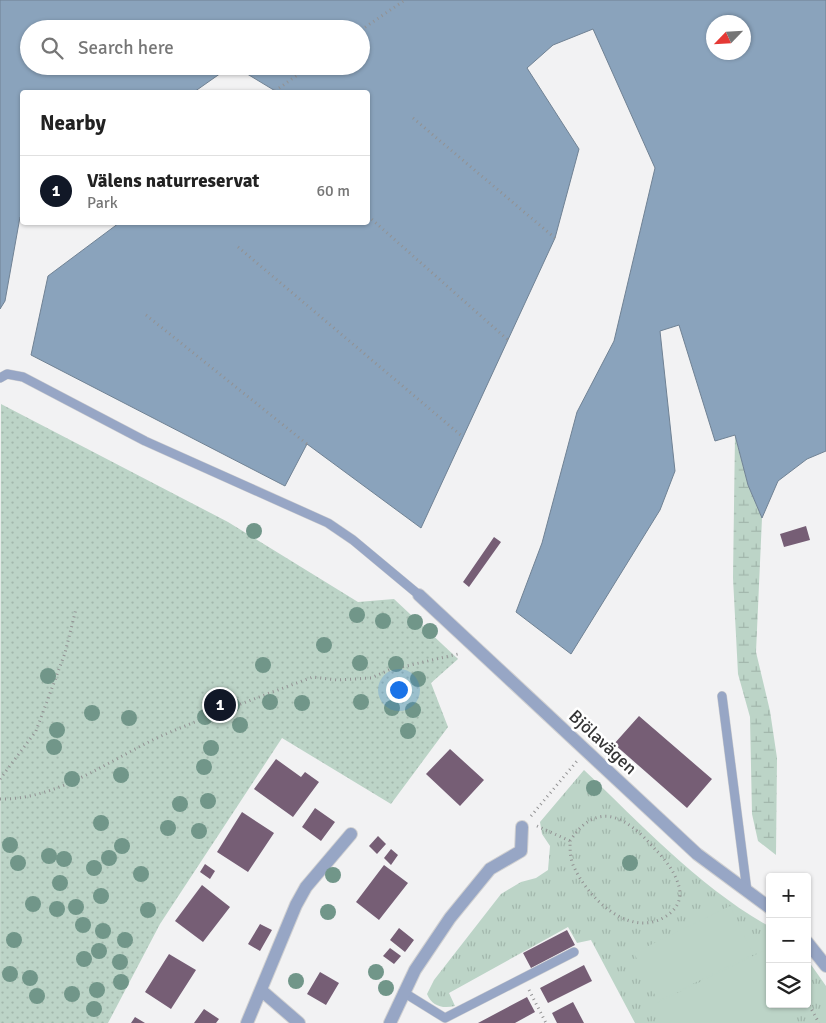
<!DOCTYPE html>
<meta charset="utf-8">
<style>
:root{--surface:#fff;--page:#f2f2f2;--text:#222;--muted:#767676;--line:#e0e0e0;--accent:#111827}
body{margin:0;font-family:Signika,sans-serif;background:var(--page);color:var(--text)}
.controls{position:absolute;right:15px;bottom:15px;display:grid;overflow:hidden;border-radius:5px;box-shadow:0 1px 4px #0004}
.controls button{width:45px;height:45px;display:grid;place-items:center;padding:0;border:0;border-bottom:1px solid var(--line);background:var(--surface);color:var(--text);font:25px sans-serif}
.compass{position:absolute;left:706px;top:15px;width:45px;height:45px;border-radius:50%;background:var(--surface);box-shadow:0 1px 4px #0004;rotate:245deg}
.you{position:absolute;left:398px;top:689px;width:18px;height:18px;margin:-12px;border:4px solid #fff;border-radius:50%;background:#1a73e8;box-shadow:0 0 0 8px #1a73e833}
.badge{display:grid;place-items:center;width:32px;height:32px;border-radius:50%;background:var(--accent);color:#fff;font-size:16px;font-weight:700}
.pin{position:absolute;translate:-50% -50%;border:2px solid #fff;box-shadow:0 1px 5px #0006}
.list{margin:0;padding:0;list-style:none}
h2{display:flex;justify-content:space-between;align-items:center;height:65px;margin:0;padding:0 20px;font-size:21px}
h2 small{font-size:16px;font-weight:400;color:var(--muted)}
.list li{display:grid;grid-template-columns:32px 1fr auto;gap:15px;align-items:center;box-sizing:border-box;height:70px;padding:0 20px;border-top:1px solid var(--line)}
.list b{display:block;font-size:19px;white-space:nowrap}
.list p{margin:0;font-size:16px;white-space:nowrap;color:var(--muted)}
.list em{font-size:16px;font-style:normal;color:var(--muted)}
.icon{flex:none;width:28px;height:28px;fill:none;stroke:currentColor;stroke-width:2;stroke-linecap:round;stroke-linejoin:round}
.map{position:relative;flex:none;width:826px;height:1023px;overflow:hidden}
.search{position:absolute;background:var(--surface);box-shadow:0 1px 4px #0004;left:20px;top:20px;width:350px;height:55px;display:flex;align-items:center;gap:12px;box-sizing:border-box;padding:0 18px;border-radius:28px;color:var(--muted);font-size:19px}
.panel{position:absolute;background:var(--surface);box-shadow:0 1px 4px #0004;left:20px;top:90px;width:350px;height:135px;border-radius:5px}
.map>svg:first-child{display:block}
.grass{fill:url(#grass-tufts)}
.wetland{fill:url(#wetland-marsh)}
.park{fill:url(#park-dots)}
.pitch{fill:#bcd4c7}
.water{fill:#8aa3bc;stroke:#708294;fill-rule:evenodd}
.building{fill:#765e75}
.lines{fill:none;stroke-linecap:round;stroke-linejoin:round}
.lane-casing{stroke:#d0d0d1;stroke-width:10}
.street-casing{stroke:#d0d0d1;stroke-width:14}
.path{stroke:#929293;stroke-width:3;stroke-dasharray:1 4;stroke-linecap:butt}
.lane{stroke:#97a6c5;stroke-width:9}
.street{stroke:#97a6c5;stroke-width:12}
.tree{fill:#719689}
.labels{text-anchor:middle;stroke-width:5;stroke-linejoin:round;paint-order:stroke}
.street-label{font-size:18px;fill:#353536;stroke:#fff}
</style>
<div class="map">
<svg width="826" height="1023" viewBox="0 0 826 1023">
<defs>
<pattern id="grass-tufts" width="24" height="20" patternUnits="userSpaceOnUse" patternTransform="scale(1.25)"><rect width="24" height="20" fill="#bcd4c7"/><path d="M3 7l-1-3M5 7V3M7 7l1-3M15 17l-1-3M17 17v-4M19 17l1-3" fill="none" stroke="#a2b7ac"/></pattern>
<pattern id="wetland-marsh" width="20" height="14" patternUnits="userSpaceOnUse" patternTransform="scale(1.25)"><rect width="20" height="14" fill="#bcd4c7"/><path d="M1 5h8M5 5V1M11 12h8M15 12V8" fill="none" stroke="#a2b7ac"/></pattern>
<pattern id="park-dots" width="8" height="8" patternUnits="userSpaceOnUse" patternTransform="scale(1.25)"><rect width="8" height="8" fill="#bcd4c7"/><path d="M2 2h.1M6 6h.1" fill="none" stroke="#a2b7ac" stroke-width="1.8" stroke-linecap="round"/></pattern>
</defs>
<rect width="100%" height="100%" fill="#f2f2f3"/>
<!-- grass -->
<path class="grass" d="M584,770C642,825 699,887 770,927V1004H807V959L826,986V1023H635L591,940L577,943L568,927L449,993L455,1006C442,1009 432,1006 427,994L434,980L501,894L521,882L536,878L548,870L550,846L542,834L540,822Z"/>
<!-- wetland -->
<path class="wetland" d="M735,435L748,485L762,518L756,652L770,711L777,758L776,855L758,841L752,814L750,717L738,674L733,578Z"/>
<!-- park -->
<path class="park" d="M1,404L228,522L358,602L394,599L458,659L431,683L448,727L391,804L282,738L160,924L108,1023H0Z"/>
<!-- pitch -->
<path class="pitch" d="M730,906L753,954L658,1001L634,953Z
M763,951L770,965V1004H789L798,1023H667L657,1003Z"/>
<!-- water -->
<path class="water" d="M0,0H826V451L807,459L778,481L762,518L748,485L735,435L715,441L679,325L660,331L675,471L660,510L571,654L516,612L542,543L577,412L614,341L655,168L593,29L553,45L527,68L579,149L555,238L421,528L307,444L285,486L31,355L48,276L119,223L368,222V92H277L234,66H361V29H29V66H231L194,92H22V215L20,217L5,301L0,309ZM714,22H744V52H714Z"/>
<!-- building -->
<path class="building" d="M806,526L810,540L784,547L780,534Z
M494,537L501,542L469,587L463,582Z
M639,716L712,779L687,808L614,744Z
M450,749L484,780L460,806L426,774Z
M276,759L301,777L305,772L319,782L293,817L254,789Z
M315,808L335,822L321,841L302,827Z
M242,812L274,833L248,872L217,852Z
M378,836L386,844L377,854L369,846Z
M391,849L398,855L391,865L384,858Z
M205,864L215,871L210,879L200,872Z
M384,865L408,883L379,920L356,902Z
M202,885L230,907L203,942L175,921Z
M260,924L272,930L260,951L248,944Z
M399,928L414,940L405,952L390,940Z
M567,930L575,945L531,968L523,953Z
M390,948L401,956L394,964L383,956Z
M169,954L196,970L171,1009L145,992Z
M584,965L592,981L548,1003L540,988Z
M320,972L339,983L326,1005L307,994Z
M527,997L535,1012L515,1023H478Z
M573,1002L584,1023H557L552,1013Z
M204,1009L219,1019L216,1023H194Z
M135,1017L145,1023H131Z"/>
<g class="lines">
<!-- lane casing -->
<g class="lane-casing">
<path id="lane" d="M0,378L7,374L23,377L145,441L328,523L353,540L419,595
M722,696L747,891
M403,992L445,1018L574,952"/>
</g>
<!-- street casing -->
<g class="street-casing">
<path id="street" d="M419,595L697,854L770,908
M807,942L826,966
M262,991L299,1023
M247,1023L296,905L306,887L351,834
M390,1023L415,970L450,918L490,869L521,851L522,827"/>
</g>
<!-- path -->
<path class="path" d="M361,30L405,0
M275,91L310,66
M413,118L555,238
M368,216L508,340
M238,247L463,437
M146,315L307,444
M0,779L36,731L65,653L76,609
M0,799C60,800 114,756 168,733C216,713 264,695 313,677L337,680L371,678L389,670L458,654
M531,816L577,761
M537,826L570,841C570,850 570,859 574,867C588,898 628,937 663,918C672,913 679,906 680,895C680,878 666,860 655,849C628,818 598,798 570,841
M529,990L546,1023
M807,1001L819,1023"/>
<!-- lane -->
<use href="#lane" class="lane"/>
<!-- street -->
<use href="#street" class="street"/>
</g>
<!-- trees -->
<g class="tree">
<circle cx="254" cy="531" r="8"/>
<circle cx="357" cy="615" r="8"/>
<circle cx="383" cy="621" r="8"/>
<circle cx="415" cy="622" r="8"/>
<circle cx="430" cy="631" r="8"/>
<circle cx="324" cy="645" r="8"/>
<circle cx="360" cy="663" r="8"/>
<circle cx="396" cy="664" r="8"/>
<circle cx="263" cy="665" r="8"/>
<circle cx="48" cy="676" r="8"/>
<circle cx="418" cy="679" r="8"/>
<circle cx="270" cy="702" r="8"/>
<circle cx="361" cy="702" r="8"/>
<circle cx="302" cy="703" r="8"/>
<circle cx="232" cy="705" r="8"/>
<circle cx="392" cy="708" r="8"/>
<circle cx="413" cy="710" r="8"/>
<circle cx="92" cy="713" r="8"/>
<circle cx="205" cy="717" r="8"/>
<circle cx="129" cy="718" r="8"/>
<circle cx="240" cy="725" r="8"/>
<circle cx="57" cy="730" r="8"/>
<circle cx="408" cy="731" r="8"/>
<circle cx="54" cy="747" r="8"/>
<circle cx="211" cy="748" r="8"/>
<circle cx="204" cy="767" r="8"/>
<circle cx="121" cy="775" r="8"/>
<circle cx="72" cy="779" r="8"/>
<circle cx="594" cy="788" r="8"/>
<circle cx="208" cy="801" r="8"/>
<circle cx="180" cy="804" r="8"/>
<circle cx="101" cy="823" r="8"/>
<circle cx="168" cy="828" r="8"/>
<circle cx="199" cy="831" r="8"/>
<circle cx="10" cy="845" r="8"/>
<circle cx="122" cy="846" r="8"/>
<circle cx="49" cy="856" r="8"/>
<circle cx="109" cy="858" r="8"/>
<circle cx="64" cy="859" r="8"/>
<circle cx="18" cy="863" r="8"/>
<circle cx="630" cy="863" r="8"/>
<circle cx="94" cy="868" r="8"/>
<circle cx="141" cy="874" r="8"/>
<circle cx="333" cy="875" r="8"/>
<circle cx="60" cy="883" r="8"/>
<circle cx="101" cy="896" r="8"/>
<circle cx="33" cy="904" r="8"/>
<circle cx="76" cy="907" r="8"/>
<circle cx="57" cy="909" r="8"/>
<circle cx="148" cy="910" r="8"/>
<circle cx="328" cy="912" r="8"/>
<circle cx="83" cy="925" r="8"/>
<circle cx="103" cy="931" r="8"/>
<circle cx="14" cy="940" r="8"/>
<circle cx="125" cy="940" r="8"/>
<circle cx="99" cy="951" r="8"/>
<circle cx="84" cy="959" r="8"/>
<circle cx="120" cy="962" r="8"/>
<circle cx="376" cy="972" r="8"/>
<circle cx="10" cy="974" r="8"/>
<circle cx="30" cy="978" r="8"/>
<circle cx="296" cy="981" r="8"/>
<circle cx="121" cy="982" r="8"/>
<circle cx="386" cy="988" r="8"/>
<circle cx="97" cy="990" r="8"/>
<circle cx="72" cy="994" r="8"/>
<circle cx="37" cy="996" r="8"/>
<circle cx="94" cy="1009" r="8"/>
</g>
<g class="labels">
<!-- street labels -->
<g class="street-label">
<text transform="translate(603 742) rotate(43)" y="6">Bjölavägen</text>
</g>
</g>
</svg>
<div class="controls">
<button>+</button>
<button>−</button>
<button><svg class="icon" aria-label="layers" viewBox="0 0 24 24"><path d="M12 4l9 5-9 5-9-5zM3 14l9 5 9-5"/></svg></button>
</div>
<svg class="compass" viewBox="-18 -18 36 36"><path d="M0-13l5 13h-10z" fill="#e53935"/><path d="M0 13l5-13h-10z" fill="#767676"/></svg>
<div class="you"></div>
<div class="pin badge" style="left:220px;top:705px">1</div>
<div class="search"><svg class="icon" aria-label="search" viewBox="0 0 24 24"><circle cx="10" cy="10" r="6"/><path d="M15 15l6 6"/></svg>Search here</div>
<section class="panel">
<h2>Nearby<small></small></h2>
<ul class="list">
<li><span class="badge">1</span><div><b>Välens naturreservat</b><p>Park</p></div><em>60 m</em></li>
</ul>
</section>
</div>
